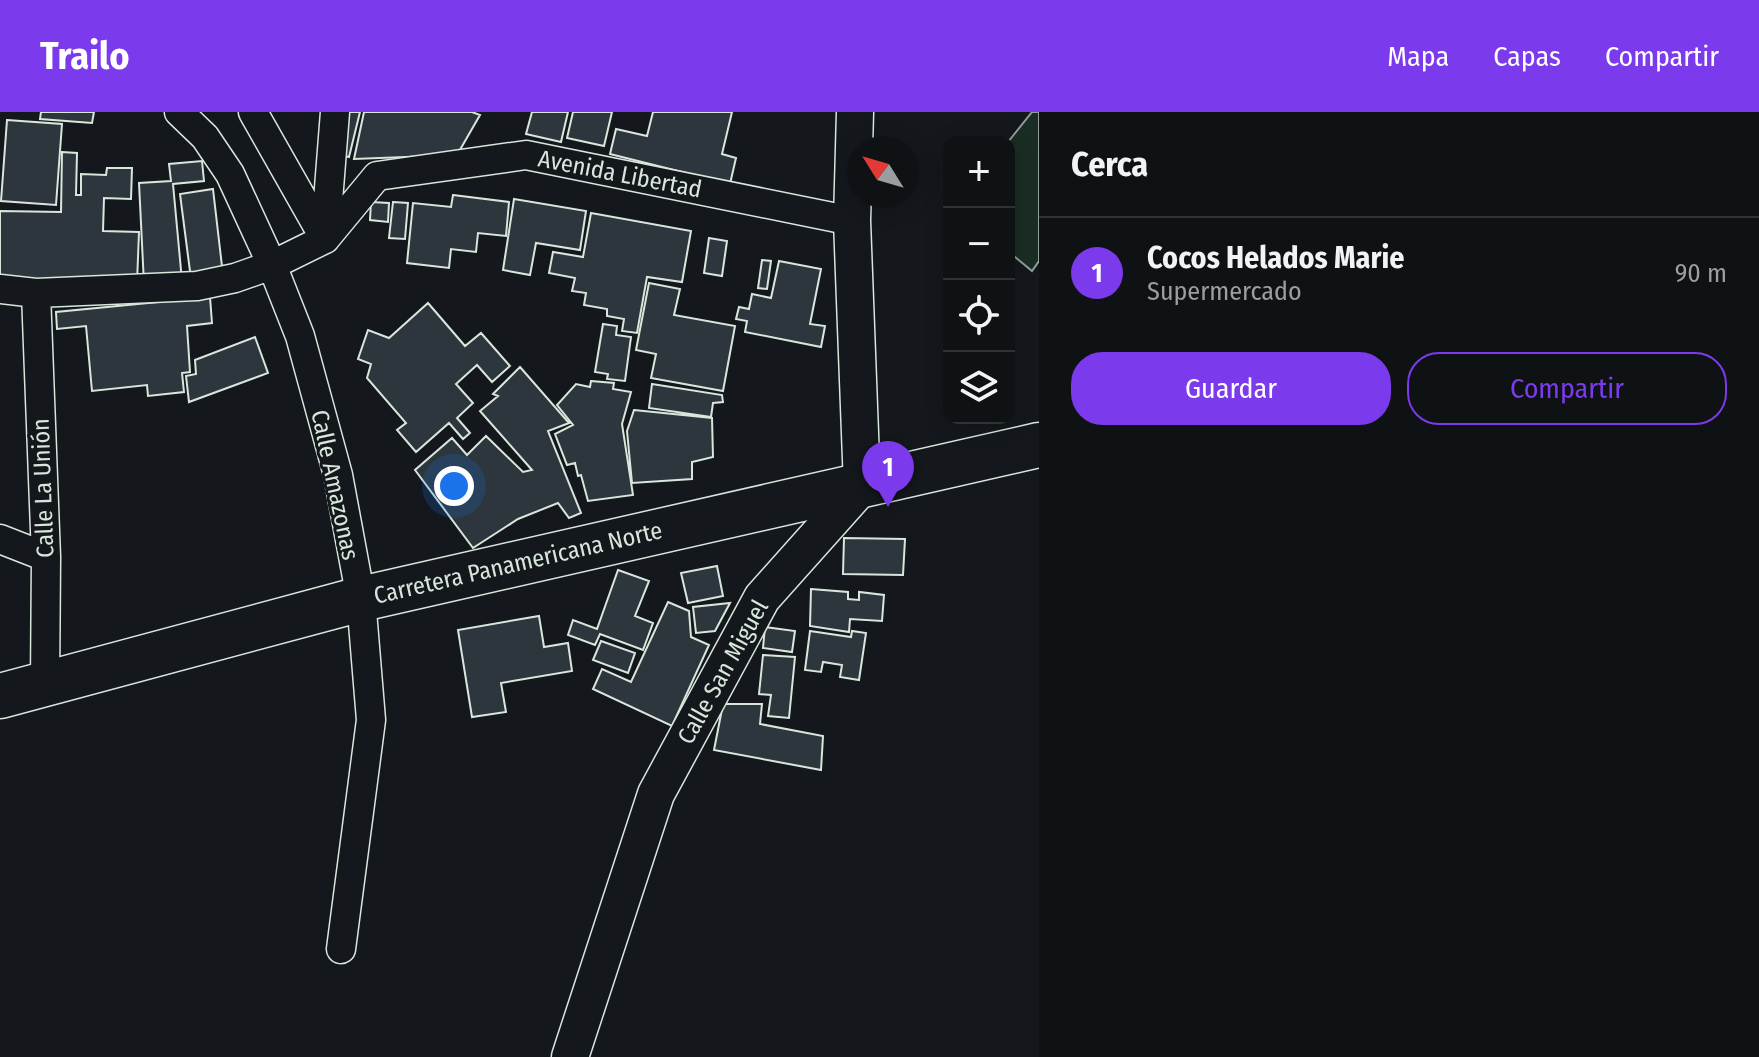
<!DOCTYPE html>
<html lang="es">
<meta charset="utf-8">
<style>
:root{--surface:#0f1215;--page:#1d2022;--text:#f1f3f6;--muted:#9b9ea0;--line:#2f3234;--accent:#7c3aed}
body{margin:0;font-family:"Fira Sans Condensed",sans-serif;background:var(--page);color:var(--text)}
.controls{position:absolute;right:24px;top:24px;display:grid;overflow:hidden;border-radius:16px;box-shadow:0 4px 20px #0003}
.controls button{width:72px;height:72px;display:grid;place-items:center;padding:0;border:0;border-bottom:2px solid var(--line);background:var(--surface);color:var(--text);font:40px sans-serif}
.compass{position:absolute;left:847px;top:24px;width:72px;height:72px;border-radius:50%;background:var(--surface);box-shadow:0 4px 20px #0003;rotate:307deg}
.you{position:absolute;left:454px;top:374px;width:28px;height:28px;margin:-20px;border:6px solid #fff;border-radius:50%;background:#1a73e8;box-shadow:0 0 0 12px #1a73e833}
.badge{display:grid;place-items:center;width:52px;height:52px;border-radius:50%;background:var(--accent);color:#fff;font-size:26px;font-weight:700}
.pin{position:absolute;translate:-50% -66px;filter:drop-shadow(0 2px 4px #0008)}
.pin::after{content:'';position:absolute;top:42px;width:28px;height:24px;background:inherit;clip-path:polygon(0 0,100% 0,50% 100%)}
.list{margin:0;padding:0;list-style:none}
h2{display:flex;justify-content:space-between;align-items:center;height:104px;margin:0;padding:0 32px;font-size:34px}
h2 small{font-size:26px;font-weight:400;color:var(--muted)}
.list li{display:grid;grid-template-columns:52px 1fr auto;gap:24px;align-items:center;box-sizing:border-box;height:112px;padding:0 32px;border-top:2px solid var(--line)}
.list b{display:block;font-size:30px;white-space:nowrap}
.list p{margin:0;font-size:26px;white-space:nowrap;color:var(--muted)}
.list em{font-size:26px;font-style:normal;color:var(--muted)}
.actions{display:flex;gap:16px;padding:24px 32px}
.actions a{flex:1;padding:18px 0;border:2px solid var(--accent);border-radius:32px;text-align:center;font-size:28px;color:var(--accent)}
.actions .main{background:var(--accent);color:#fff}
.icon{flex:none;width:44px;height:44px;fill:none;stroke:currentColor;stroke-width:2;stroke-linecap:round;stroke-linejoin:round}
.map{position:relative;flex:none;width:1039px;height:945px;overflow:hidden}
header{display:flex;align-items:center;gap:48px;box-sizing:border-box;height:112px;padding:0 40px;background:var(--accent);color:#fff}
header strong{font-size:38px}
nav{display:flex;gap:44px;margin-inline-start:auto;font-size:28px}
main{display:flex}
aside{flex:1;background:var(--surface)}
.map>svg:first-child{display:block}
.green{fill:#1a2d24;stroke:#939e99;stroke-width:2}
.building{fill:#2c363c;stroke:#d8e6dc;stroke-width:2}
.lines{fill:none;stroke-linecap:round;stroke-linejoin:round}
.minor-casing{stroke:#d8e6dc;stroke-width:31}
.tertiary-casing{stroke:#d8e6dc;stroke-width:39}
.trunk-casing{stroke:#d8e6dc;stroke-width:47}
.minor{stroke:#14181c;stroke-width:28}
.tertiary{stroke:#14181c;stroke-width:36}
.trunk{stroke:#14181c;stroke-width:44}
.labels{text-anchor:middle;stroke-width:6;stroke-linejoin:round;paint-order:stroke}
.street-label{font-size:24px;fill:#d8e6dc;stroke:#14181c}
</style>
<header>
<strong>Trailo</strong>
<nav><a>Mapa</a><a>Capas</a><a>Compartir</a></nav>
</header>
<main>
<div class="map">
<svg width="1039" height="945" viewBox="0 0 1039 945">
<rect width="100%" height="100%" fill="#14181c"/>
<!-- green -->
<path class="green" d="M1032,0H1039V149L1032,159L1009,140L1008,30Z"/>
<!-- building -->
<path class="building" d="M41,0H94L92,11L40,7Z
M339,0H360L349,45L330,41Z
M364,0H472L480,3L457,43L354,47Z
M532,0H568L561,30L526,22Z
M573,0H612L604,34L567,26Z
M653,0H732L722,42L736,46L730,72L610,42L616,17L647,24Z
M7,8L62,12L56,93L1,89Z
M62,40L77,41L76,83H81V62L106,63L107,56H132L131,87L104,86L103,119L139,120L137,171L0,168V99L61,100Z
M202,49L204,69L173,72L182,169L144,172L139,71L171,69L169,52Z
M213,77L223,163L191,167L180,82Z
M453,83L509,90L506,124L478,121L476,140L451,137L449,156L407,151L413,91L451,95Z
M514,87L586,99L580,138L536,131L530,163L503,158Z
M371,90L389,91L388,110L370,108Z
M393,90L408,91L405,127L389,126Z
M591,101L691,119L682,170L647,165L637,221L622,219L624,207L607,204V197L584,193L586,181L572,179L575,166L549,161L553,140L583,145Z
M709,126L727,129L722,164L704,161Z
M762,148L771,149L767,177L758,176Z
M779,149L821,157L810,212L825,214L821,235L745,220L747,209L736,207L739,195L749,197L752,182L771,186Z
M649,171L680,177L674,203L735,214L723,279L651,266L656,242L636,238Z
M210,185L212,211L187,214L190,260L182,261L184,280L148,284L147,273L92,279L86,214L57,217L56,200Z
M428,191L465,234L481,221L510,254L492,270L477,253L456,272L473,291L457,306L470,321L463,327L449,311L416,340L397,318L406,311L367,266L371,252L358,247L368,218L389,226Z
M603,212L617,214L616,223L631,225L625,269L607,267L608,262L595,260Z
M255,225L268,261L189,290L186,264L196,262L195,248Z
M520,255L569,311L548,319L581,401L569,406L558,391L518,407L473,436L415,358L452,326L467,343L486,324L523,360L532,358L480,299L498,284L493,282Z
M591,269L614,271L613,277L631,280L622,312L633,383L588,389L581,363L578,364L575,351L567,353L555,322L573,313L557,293L576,272L590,275Z
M652,272L722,283L723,290L713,291L711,305L649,296Z
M634,298L712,306L713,345L692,350V367L632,371L627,319Z
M844,426L905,427L903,463L843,462Z
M717,454L723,484L688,491L681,461Z
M618,458L649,469L635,504L653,511L643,538L600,522L595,533L568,523L573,508L597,517Z
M811,477L848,480V487L859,488V480L884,483L882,509L850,507L849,520L810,514Z
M668,490L689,499L691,525L709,533L672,614L593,577L602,557L631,570Z
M730,491L715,519L696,521L693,495Z
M539,504L544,535L568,531L572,559L501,571L506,600L472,605L458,518Z
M765,515L795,519L792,540L763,536Z
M810,519L851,525L852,519L866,521L859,568L840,565L842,553L823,550L821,560L805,558Z
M601,529L635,541L628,561L593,548Z
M763,543L795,545L789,606L768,604L771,583L759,582Z
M723,592H762L760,612L823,624L821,658L714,638Z"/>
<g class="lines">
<!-- minor casing -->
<g class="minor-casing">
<path id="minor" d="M179,0L205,25L230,62L272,153L300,224L338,363L361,487L371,608L341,837
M253,0L325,127
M325,127L335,0
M0,177L36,181L197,174L235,166L272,153L325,127L377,64L526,43L852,109
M36,181L46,445L45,572
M0,427L46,445"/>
</g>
<!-- tertiary casing -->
<g class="tertiary-casing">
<path id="tertiary" d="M570,945L656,682L762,486L862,374L852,109L855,0"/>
</g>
<!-- trunk casing -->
<g class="trunk-casing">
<path id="trunk" d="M0,584L361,487L1039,333"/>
</g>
<!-- minor -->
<use href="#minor" class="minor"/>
<!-- tertiary -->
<use href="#tertiary" class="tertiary"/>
<!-- trunk -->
<use href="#trunk" class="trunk"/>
</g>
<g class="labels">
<!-- street labels -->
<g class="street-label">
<text transform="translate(620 62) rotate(11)" y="8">Avenida Libertad</text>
<text transform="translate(335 373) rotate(78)" y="8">Calle Amazonas</text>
<text transform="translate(43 376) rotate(-92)" y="8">Calle La Unión</text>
<text transform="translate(518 451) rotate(-13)" y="8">Carretera Panamericana Norte</text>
<text transform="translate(723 560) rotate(-61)" y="8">Calle San Miguel</text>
</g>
</g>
</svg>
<div class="controls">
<button>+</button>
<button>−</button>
<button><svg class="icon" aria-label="locate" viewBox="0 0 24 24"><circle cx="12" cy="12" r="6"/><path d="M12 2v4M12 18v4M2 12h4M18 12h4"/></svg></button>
<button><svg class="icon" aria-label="layers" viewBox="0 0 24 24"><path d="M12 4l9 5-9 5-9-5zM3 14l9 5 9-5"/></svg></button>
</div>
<svg class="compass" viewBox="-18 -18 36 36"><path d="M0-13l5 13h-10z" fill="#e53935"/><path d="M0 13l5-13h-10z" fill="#9b9ea0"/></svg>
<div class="you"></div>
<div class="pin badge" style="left:888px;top:395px">1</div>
</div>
<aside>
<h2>Cerca<small></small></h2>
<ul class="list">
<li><span class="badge">1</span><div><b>Cocos Helados Marie</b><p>Supermercado</p></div><em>90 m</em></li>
</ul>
<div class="actions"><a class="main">Guardar</a><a>Compartir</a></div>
</aside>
</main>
